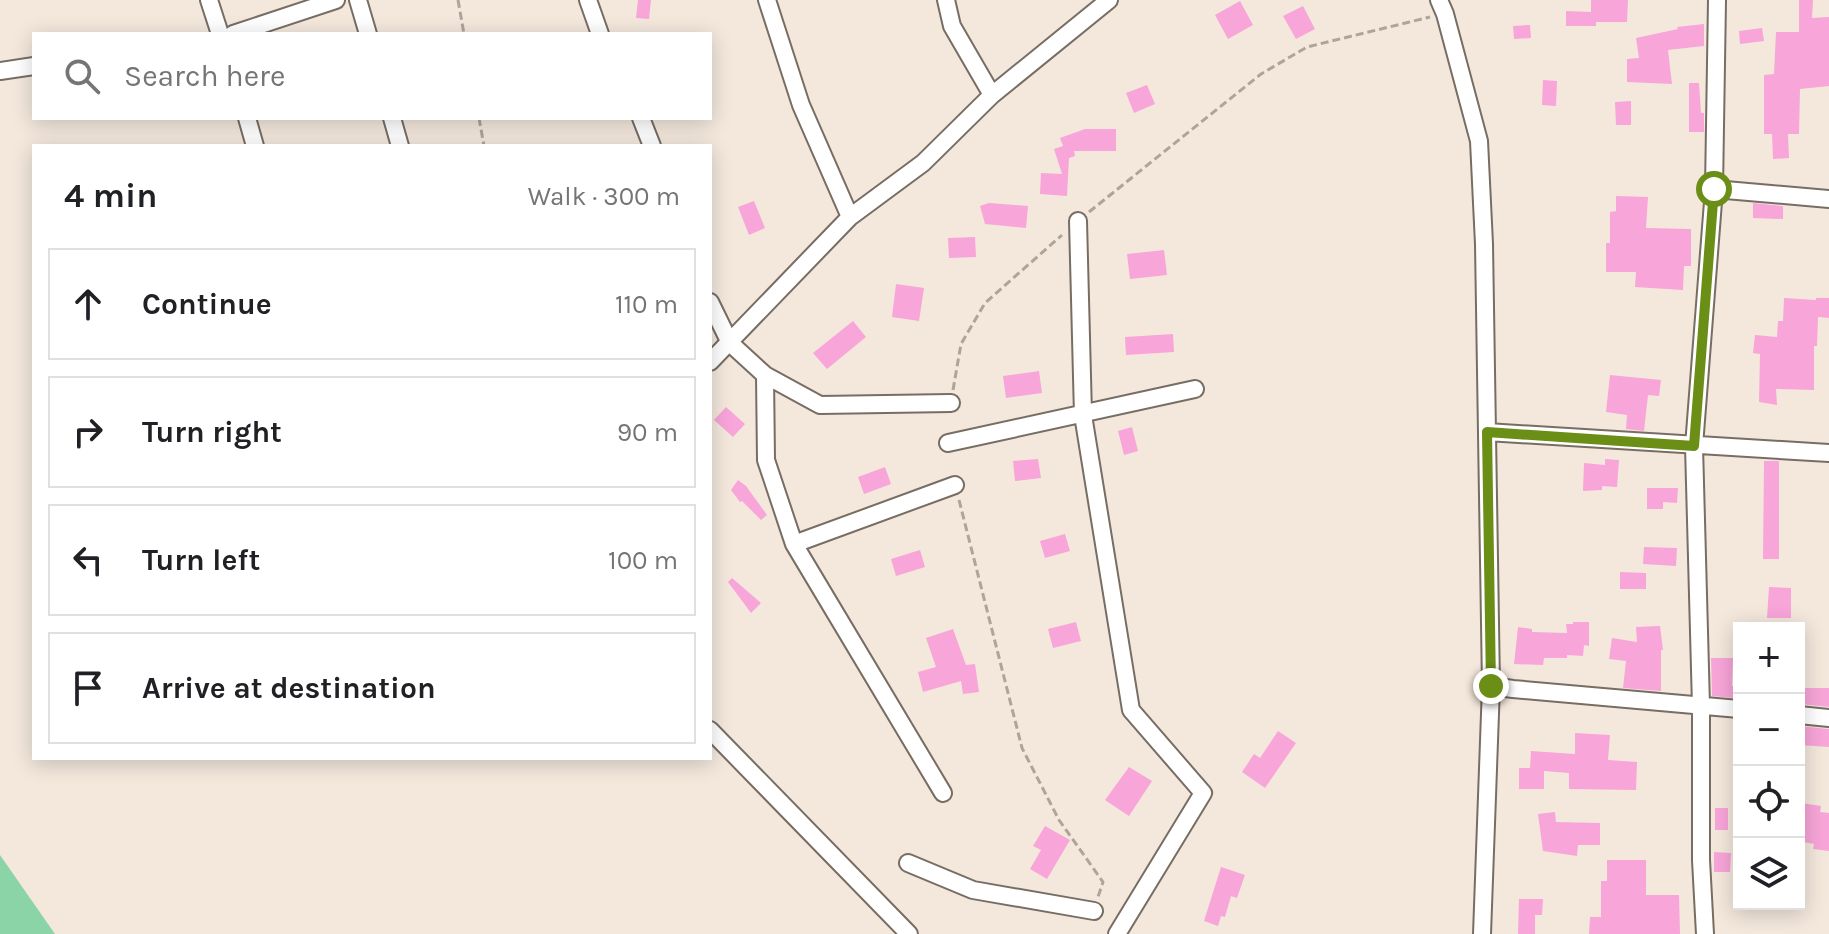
<!DOCTYPE html>
<meta charset="utf-8">
<style>
:root{--surface:#fff;--page:#f6f6f6;--text:#202124;--muted:#757577;--line:#e0e0e0}
body{margin:0;font-family:Karla,sans-serif;background:var(--page);color:var(--text)}
.controls{position:absolute;right:24px;bottom:24px;display:grid;overflow:hidden;border-radius:0px;box-shadow:0 4px 20px #0003}
.controls button{width:72px;height:72px;display:grid;place-items:center;padding:0;border:0;border-bottom:2px solid var(--line);background:var(--surface);color:var(--text);font:40px sans-serif}
.stop{position:absolute;width:24px;height:24px;margin:-18px;border:6px solid #6b8e17;border-radius:50%;background:#fff}
.stop.end{background:#6b8e17;border-color:#fff;box-shadow:0 2px 8px #0008}
.list{margin:0;padding:0;list-style:none}
h2{display:flex;justify-content:space-between;align-items:center;height:104px;margin:0;padding:0 32px;font-size:34px}
h2 small{font-size:26px;font-weight:400;color:var(--muted)}
.list li{display:grid;grid-template-columns:52px 1fr auto;gap:24px;align-items:center;box-sizing:border-box;height:112px;margin:0 16px 16px;padding:0 16px;border:2px solid var(--line);border-radius:0px}
.list b{display:block;font-size:30px;white-space:nowrap}
.list em{font-size:26px;font-style:normal;color:var(--muted)}
.icon{flex:none;width:44px;height:44px;fill:none;stroke:currentColor;stroke-width:2;stroke-linecap:round;stroke-linejoin:round}
.map{position:relative;flex:none;width:1829px;height:934px;overflow:hidden}
.search{position:absolute;background:var(--surface);box-shadow:0 4px 20px #0003;left:32px;top:32px;width:680px;height:88px;display:flex;align-items:center;gap:20px;box-sizing:border-box;padding:0 28px;border-radius:0px;color:var(--muted);font-size:30px}
.panel{position:absolute;background:var(--surface);box-shadow:0 4px 20px #0003;left:32px;top:144px;width:680px;height:616px;border-radius:0px}
.map>svg:first-child{display:block}
.green{fill:#8bd4a8}
.building{fill:#f8a5d9}
.lines{fill:none;stroke-linecap:round;stroke-linejoin:round}
.minor-casing{stroke:#776d63;stroke-width:20}
.path{stroke:#aea49c;stroke-width:3;stroke-dasharray:8 4;stroke-linecap:butt}
.minor{stroke:#fff;stroke-width:16}
.route{stroke:#6b8e17;stroke-width:10}
</style>
<div class="map">
<svg width="1829" height="934" viewBox="0 0 1829 934">
<rect width="100%" height="100%" fill="#f4e8dd"/>
<!-- green -->
<path class="green" d="M0,855L55,934H0Z"/>
<!-- building -->
<path class="building" d="M638,0H651L649,19L636,18Z
M1591,0H1628L1627,22H1596V26H1566V11L1591,12Z
M1799,0H1813L1812,18L1829,17V86L1800,89L1799,134H1788L1789,158L1773,159L1772,134H1764V75L1774,74L1776,32H1799Z
M1240,1L1253,25L1228,39L1215,15Z
M1303,6L1315,29L1296,39L1283,16Z
M1704,24V46L1668,50L1672,84L1627,82V59L1639,58L1636,38L1678,29L1677,27Z
M1530,25L1531,38L1514,39L1513,26Z
M1762,28L1764,41L1740,44L1739,31Z
M1543,80L1557,81L1556,106L1542,105Z
M1689,83H1699L1701,113H1704V132H1689Z
M1147,85L1155,104L1134,113L1126,93Z
M1631,101V125H1616L1615,102Z
M1085,129H1116V151H1074L1075,156L1069,158L1067,196L1040,194L1041,173L1062,174L1054,149L1063,146L1060,138Z
M1616,196L1648,197L1646,228L1691,229V266H1684L1683,290L1635,287L1636,272H1606V243H1610V212L1616,211Z
M754,201L765,228L749,235L738,207Z
M989,203L1028,206L1026,228L985,224L980,206Z
M1753,203L1783,206V219L1753,218Z
M975,237L976,257L949,258L948,238Z
M1164,250L1167,275L1130,279L1127,254Z
M896,284L924,288L919,321L892,317Z
M1784,298L1816,300V298H1829V318L1818,317L1817,346H1814V390L1776,389L1777,405L1759,402L1760,354L1753,353L1755,335L1777,337L1778,321H1783Z
M853,321L866,337L827,369L813,353Z
M1173,334L1174,352L1126,355L1125,337Z
M1039,371L1042,393L1006,398L1003,376Z
M1610,375L1661,380L1659,396L1648,395L1644,431L1626,429L1627,415L1606,412Z
M726,407L745,424L733,437L714,420Z
M1132,427L1138,451L1124,455L1118,431Z
M1038,459L1041,478L1015,481L1013,461Z
M1605,459L1619,460L1617,487L1602,486V490L1583,491L1584,463L1605,465Z
M1764,461H1779V559H1763Z
M885,467L891,484L864,494L858,477Z
M738,480L746,486L767,515L761,520L742,501L740,502L731,490Z
M1647,488H1678L1677,503L1663,502V509H1647Z
M1065,534L1070,551L1045,558L1040,541Z
M1644,547L1677,548L1676,566L1643,564Z
M920,550L925,567L896,576L891,559Z
M1620,572L1646,573V589H1620Z
M732,578L761,603L751,613L728,582Z
M1769,587L1791,588V618H1767Z
M1076,622L1081,641L1053,648L1048,629Z
M1573,622H1589V646L1584,645L1583,656L1567,655V658H1544L1543,665L1514,664L1518,627L1532,629V632L1567,633L1566,624H1573Z
M1660,626L1663,650H1661V691L1623,688L1626,661L1609,659L1612,638L1637,642L1636,627Z
M953,629L966,665L975,664L979,692L963,694L961,681L923,692L918,672L936,667L926,638Z
M1711,658H1733L1732,686H1735L1734,698L1712,696Z
M1801,688H1829V707L1800,704Z
M1799,726L1829,729V747L1799,745Z
M1278,731L1296,743L1265,788L1242,772L1254,754L1260,758Z
M1575,733L1610,735L1608,760L1637,762L1636,790L1569,789V773L1544,771V789H1519V768H1530L1531,751L1575,754Z
M1129,767L1152,781L1129,816L1105,800Z
M1801,803L1821,806L1820,812L1829,813V851L1813,849L1814,844L1799,841V812Z
M1715,808H1728V830H1715Z
M1555,812L1556,822L1600,823V845H1578L1577,856L1543,851L1538,814Z
M1045,826L1070,840L1047,879L1030,869L1041,850L1033,846Z
M1714,852L1731,853L1730,872H1714Z
M1607,860H1646V895H1679L1680,934H1589L1590,917H1601V881H1607Z
M1221,867L1245,875L1237,898L1231,896L1225,917L1221,916L1218,926L1204,921Z
M1519,899H1543L1542,915H1535V934H1518Z"/>
<g class="lines">
<!-- minor casing -->
<g class="minor-casing">
<path id="minor" d="M209,0L220,34
M358,0L368,34
M588,0L600,34
M767,0L801,105L850,217
M946,0L952,26L992,95
M1439,0L1445,14L1479,141L1484,244L1491,686L1482,934
M233,34L336,0
M0,71L34,66
M247,118L255,146
M392,118L400,146
M641,118L652,146
M1714,189L1829,199
M1078,221L1083,415L1131,710L1203,793L1117,934
M710,302L730,343L765,375L820,405L951,403
M710,362L850,217L923,163L992,95L1109,0
M765,375L766,460L794,544L943,793
M1487,432L1829,453
M948,443L1195,389
M794,544L955,485
M1491,686L1513,689L1739,709
M1799,715L1829,718
M710,730L909,934
M908,863L973,890L1094,911
M1705,934L1701,860V706L1694,446L1714,189L1717,0"/>
</g>
<!-- path -->
<path class="path" d="M458,0L464,34
M479,118L484,146
M1089,212L1261,74L1307,47L1430,17
M953,390L961,344L985,303L1062,235
M959,500L1022,748L1059,820L1103,882L1098,897"/>
<!-- minor -->
<use href="#minor" class="minor"/>
</g>
<g class="lines">
<!-- route -->
<path class="route" d="M1491,686L1487,432L1694,446L1714,189"/>
</g>
</svg>
<div class="controls">
<button>+</button>
<button>−</button>
<button><svg class="icon" aria-label="locate" viewBox="0 0 24 24"><circle cx="12" cy="12" r="6"/><path d="M12 2v4M12 18v4M2 12h4M18 12h4"/></svg></button>
<button><svg class="icon" aria-label="layers" viewBox="0 0 24 24"><path d="M12 4l9 5-9 5-9-5zM3 14l9 5 9-5"/></svg></button>
</div>
<div class="stop" style="left:1714px;top:189px"></div>
<div class="stop end" style="left:1491px;top:686px"></div>
<div class="search"><svg class="icon" aria-label="search" viewBox="0 0 24 24"><circle cx="10" cy="10" r="6"/><path d="M15 15l6 6"/></svg>Search here</div>
<section class="panel">
<h2>4 min<small>Walk · 300 m</small></h2>
<ul class="list">
<li><svg class="icon" aria-label="ahead" viewBox="0 0 24 24"><path d="M12 20V5M6 11l6-6 6 6"/></svg><div><b>Continue</b></div><em>110 m</em></li>
<li><svg class="icon" aria-label="right" viewBox="0 0 24 24"><path d="M7 20v-9h11M14 6l5 5-5 5"/></svg><div><b>Turn right</b></div><em>90 m</em></li>
<li><svg class="icon" aria-label="left" viewBox="0 0 24 24"><path d="M17 20v-9H6M10 6l-5 5 5 5"/></svg><div><b>Turn left</b></div><em>100 m</em></li>
<li><svg class="icon" aria-label="arrive" viewBox="0 0 24 24"><path d="M6 21V4h12l-3 4 3 4H6"/></svg><div><b>Arrive at destination</b></div></li>
</ul>
</section>
</div>
